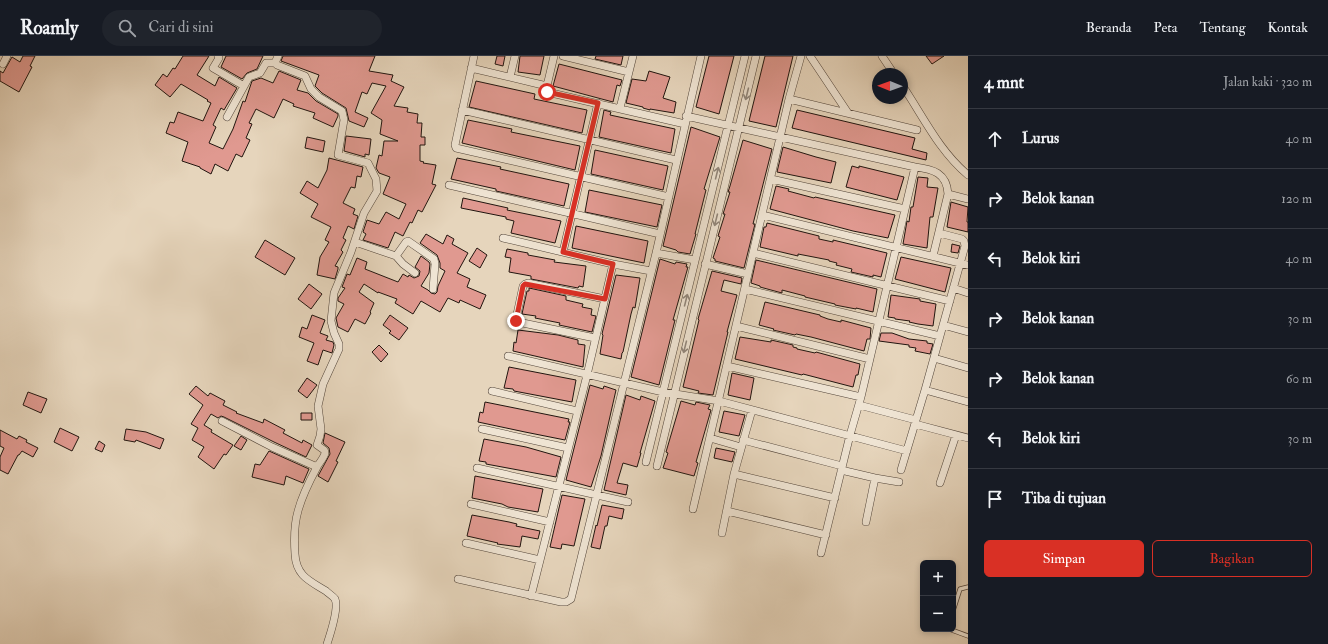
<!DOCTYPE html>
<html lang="id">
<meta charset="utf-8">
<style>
:root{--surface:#171b24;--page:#20242c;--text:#f1f3f6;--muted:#9ea1a6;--line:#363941;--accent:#d93025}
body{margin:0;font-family:"IM FELL Double Pica",serif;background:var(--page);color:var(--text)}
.controls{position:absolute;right:12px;bottom:12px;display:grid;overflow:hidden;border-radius:6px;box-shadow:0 2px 6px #0003}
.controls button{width:36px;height:36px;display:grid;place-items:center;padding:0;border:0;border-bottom:1px solid var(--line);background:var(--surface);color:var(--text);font:20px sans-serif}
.compass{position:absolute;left:872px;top:12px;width:36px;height:36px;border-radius:50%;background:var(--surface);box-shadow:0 2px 6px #0003;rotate:271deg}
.stop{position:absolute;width:12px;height:12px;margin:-9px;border:3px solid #d93025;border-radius:50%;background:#fff}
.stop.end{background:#d93025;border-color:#fff;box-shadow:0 1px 4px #0008}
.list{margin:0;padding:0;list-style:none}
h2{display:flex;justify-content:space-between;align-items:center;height:52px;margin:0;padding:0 16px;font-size:17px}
h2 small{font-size:13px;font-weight:400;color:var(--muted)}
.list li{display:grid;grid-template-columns:26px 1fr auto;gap:12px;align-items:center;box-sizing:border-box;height:60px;padding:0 16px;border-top:1px solid var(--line)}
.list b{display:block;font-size:15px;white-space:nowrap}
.list em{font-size:13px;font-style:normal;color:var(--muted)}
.actions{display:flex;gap:8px;padding:12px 16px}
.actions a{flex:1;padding:9px 0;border:1px solid var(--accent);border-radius:6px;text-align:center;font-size:14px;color:var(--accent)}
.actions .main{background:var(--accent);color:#fff}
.icon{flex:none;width:22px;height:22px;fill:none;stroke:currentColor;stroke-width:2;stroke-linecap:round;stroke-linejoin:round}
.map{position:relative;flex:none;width:968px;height:588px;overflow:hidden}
header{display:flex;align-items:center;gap:24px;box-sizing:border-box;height:56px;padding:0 20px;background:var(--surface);border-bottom:1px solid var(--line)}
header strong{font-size:19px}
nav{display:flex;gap:22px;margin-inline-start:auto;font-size:14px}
.search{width:280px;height:36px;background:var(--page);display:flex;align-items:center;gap:10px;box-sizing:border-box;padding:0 14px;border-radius:22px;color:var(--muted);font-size:15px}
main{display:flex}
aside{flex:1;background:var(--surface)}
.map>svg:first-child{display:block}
.building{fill:#e09990;stroke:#21150f}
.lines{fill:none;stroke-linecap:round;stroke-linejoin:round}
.service-casing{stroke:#52453a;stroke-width:5}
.minor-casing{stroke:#52453a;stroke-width:8}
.service{stroke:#efe4d3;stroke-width:3.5}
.minor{stroke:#efe4d3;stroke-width:7}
.oneway{stroke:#92877b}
.route{stroke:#d93025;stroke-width:5}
</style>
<header>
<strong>Roamly</strong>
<div class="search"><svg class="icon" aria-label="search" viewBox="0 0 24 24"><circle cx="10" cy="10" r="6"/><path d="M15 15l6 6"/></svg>Cari di sini</div>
<nav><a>Beranda</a><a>Peta</a><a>Tentang</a><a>Kontak</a></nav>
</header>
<main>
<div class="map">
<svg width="968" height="588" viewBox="0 0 968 588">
<rect width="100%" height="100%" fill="#e6d5bc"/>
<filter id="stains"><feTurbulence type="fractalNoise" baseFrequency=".005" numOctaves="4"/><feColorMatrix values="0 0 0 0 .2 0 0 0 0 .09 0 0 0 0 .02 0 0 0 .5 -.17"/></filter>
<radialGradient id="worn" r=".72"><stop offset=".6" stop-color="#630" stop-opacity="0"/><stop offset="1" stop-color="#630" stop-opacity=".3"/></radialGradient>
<!-- building -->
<path class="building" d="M23,0H35L30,10L32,11L19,36L0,25V15L3,17L12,1L20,6Z
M183,0H209L197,19L215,30L219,21L237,32L224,54L221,52L213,69L216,71L209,87L223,93L233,73L243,45L245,46L252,25L261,22L273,27L279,15L301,24L297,34L308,37L316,45L338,58V60L333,71L313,62L315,57L293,50L294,48L283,43L274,62L256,53L249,67L252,68L246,82L250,84L242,101L236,98L228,115L215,108L211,118L200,112V111L182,105L188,86L166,77L170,66L174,67L178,56L203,65L211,47L207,45L208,44L181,28L170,41L155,29L163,18L167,21L173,12L175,13Z
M226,0H263L257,13L247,17L242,23L221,11Z
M283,0H375L369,15L393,19L391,25L404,31L394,50L408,52L407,56L418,58L417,67H422L421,81H425V89H420V105L424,106L423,107L436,109L432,128L436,129L422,156L418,154L412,167L410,166L403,180L395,176L388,192L363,184L366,178L363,176L367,164L379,168L386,156L399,163L406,148L383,138L390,121L379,117L376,112L379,99L382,100L384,85H398L380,78L382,64L371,57L386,30L372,27L367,38L362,36L355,56L368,62L364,71L349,65L346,52L322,37L315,30L319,19L281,5Z
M497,0H505L503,10L495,8Z
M520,0H544L540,19L518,16Z
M596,0H623L621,9L595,3Z
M709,0H734L719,58L696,51Z
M765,0H793L776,71L749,65Z
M926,0H944L932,8Z
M559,8L622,24L620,30L617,29L613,46L553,30Z
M649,15L670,21L663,42L676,46L674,57L650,53V54L643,52V51L626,47L632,23L646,25Z
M476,25L535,38L534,43L587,54L582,77L469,51Z
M604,54L611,56L610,59L675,73L671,97L599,81Z
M797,54L915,82L912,93L927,97L926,104L792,72Z
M468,64L512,73L511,76L580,90L575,114L462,87Z
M691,71L720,81L704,133L706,134L695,178H696L690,198L678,196L676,194L663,190Z
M346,80L371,83L369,99L365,98V101L344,95Z
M307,81L325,85L323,96L305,92Z
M743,84L772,93L753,168H755L744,212L715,205V203L713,202L720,181L718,180L725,158H723L730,136H728L730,130Z
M783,91L816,101L836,106L831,127L777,116Z
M595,94L668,110L663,134L591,118Z
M329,102L363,111L361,121L357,120L355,132L351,131L343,147L355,153L353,158L358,160L354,173L348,170L343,182L346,184L341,194L343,196L335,210L338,211V213L335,223L317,219L320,201L329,186L325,184L331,171L311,161L318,148L300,137L307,125L318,132L327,114Z
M457,102L501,111L500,113L569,128L564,150L496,135V133L451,123Z
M852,110L859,112V110L904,121L897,144L846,131Z
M918,121L928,122L927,131L938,132L933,161H930L927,192L903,188L907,165L909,166L911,151H913Z
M776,130L789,133L788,135L814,142L815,141L895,159L888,182L853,175L770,153Z
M589,134L662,149L657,171L585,156Z
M463,142L508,152L507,154L561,165L555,187L511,177L514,165L506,163V161L461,152Z
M951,146L968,151L967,166H968V176L947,171Z
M767,167L819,180V183L833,186V184L887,197L881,221L873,219V221L851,216L852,213L836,209L837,207L829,205V204L798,198V200L760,191L764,171H766Z
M576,170L648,185L644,207L572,192Z
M426,178L443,188L447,179L454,183L452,188L468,197L457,217L470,223L467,231L486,239L480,253L460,244L459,247L448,242L440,256L421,245L413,258L395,247L397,243L378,236V237L364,228L359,236L374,247L370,256L371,257L365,268L355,263L348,276L338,271L336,262L344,248L338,245V242L345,232L342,231L347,218L350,219L357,202L367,206L365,213L398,226L403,218L408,221L409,219L414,222L419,220L420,215L415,211L421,200L429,206L430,208L429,217L421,230L428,234L431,237L435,238L437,236L438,230L445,215L440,212V207L437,199L420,187Z
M265,184L295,202L285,219L255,201Z
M952,188L960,190L958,197L951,196Z
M477,192L487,199L480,212L469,205Z
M507,193L528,197V199L555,204L554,206L586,210L583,231L579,230L578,232L531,223V220L509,216L511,202L505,201Z
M901,201L951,212L945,236L895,223Z
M660,203L675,208L676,206L687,208L686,211H688L673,264H675L659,329L631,321Z
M756,204L877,233L873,256L856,252V253L835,249V248L805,241V240L782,234V237L760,231V230L751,227Z
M712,215L742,222L741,228L724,224L721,235L737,239L727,276H728L713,339L698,337L699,335L683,331L699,264L698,263Z
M616,219L640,222L635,252L633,251L631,258L623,296L622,297L621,303L600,298L603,279L602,278Z
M309,228L322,238L311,253L298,243Z
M529,232L566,240V244L583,248L582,251L592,253L591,259L596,260L592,276L559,269L560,267L535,262L536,260L522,258L527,235H529Z
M891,239L920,243V245L936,248L933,270L918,268L909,266L910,265L895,263V262L888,261Z
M765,246L820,259V260L828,263L841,266V264L871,272L870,283H867L864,295L811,281L796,278L795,279L773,274L774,273L759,269Z
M312,259L325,264L320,277L328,280L326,284L333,286L334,289L332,297L323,294L318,309L307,305L314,287L299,281L302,271L307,273Z
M390,259L408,272L399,284L389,277L391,275L383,269Z
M518,274L558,279L578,284V288L585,289L583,311L513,295L514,286L516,287Z
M881,277H892L909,283L927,285V287L933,288L930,298L915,295L916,292L909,291V289L879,285Z
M740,281L771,286V284L793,289V291L797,292V293L815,297L816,296L860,308L858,319H856L853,331L803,318L802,319L735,303Z
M379,289L388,298L381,306L372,296Z
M509,311L576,324L572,346L514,335L513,333L504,332Z
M732,317L754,322L750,344L728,339Z
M307,322L317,329L307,342L298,335Z
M590,329L603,333L604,330L616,334L601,400L591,431L566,424Z
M196,330L208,340L210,337L225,345L223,349L237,356L236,357L263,367L264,363L285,374L283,377L302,387L303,384L312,389L306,401L274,386L224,361L221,360L218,362L211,358L204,369L212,374L211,376L233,389L226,399L224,398L214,413L198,401L204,391L192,384L198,372L191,368L203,349L189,338Z
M28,336L47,343L41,357L23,349Z
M626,339L640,344L641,340L655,345L640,397H641L637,411L623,407L617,427L628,429L626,439L604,434Z
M681,345L695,349L696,346L710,349L708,353L711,354L696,406L698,407L694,420L663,412L668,397L666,396Z
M485,346L569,363L568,366H570L565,384L525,376L478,366L480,356L483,357Z
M724,355L745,359L739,380L719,376Z
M301,357H312V364H301Z
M60,372L79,381L72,395L54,386Z
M126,373L146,376L164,383L160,393L136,384L135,386L124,384Z
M0,374L17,383L19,380L27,384L26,386L38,392L33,401L22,395L19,399H18L8,418L0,414V401L4,392L0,390Z
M325,377L345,386L336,405L338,406L328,426L318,420L330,398L329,392L323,387Z
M241,380L247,384L241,394L234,390Z
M484,383L526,391L561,401L556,421L486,408V406L479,405Z
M99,385L105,389L102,396L95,393Z
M716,392L735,396L732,406L714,402Z
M269,395L309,413L303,427L286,420L284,429L252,421L255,408L260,409Z
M475,420L543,433L538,456L508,451L502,448L472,442Z
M562,439L585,443L574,490L562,488L561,493L550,491Z
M602,449L624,453L622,463L609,460L607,470H605L600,493L591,491L596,469L597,470Z
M472,459L509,466L517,468L516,470L540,475L538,483L522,480L520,491L497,488L498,487L467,480Z"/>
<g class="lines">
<!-- service casing -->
<g class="service-casing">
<path id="service" d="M953,555L960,533L968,531
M949,573L968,580"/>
</g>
<!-- minor casing -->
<g class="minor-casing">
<path id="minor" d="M218,0L219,2L213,12L244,30
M278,0L275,7L277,9L305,20L311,33L319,41L342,55L344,64L338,99L368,107L376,123L377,135L364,157L351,196L334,237L331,265L334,277L339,288V293L323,328L318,350L321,373L320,380L317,389L324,394C325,395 325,396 325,397C324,402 319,407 317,411C310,424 302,440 298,455C294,469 294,484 295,498C296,520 310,525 326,535C329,538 333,540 335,543C339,552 330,579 327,588
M474,0L455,89L456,92L669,141
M554,0L546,34L547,36L685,68
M563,0L629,16
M810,0L848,57
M882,0L894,18
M3,8L7,0
M471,12L547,30
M510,21L515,0
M902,29C923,60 939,95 968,119
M789,43L917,74
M620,52L633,0
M462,54L676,104
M686,60L915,111C933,113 947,117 948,138L933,200
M227,61L249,21L260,17L266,7H275
M771,123L905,153
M449,129L660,178
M948,138L968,143
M762,159L968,209
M503,182L613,208L651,215
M355,186L396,200L403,208L415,217
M563,196L598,47
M656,197L695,204
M753,197L950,245
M396,200L406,186L408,185L434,203L435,208L433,233
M705,208L748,218
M953,232L968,237
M745,233L940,280
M943,269L968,276
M736,270L870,303
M595,282L518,266L516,263L523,230L525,228L528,227L605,243
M508,300L663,336L719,345L907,395
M934,302L968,312
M727,310L861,341
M925,334L968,346
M492,335L577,355
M859,349L916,364
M222,365L272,391L317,411
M915,368L968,382
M482,373L568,392
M710,382L741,391
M743,384L842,410
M646,406L745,0
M657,410L756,0
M477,412L628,446
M841,414L875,422L899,426
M901,414L925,334L965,190L964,185L962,183L939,177
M734,418L835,442
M940,427L956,379
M471,448L550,466
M693,453L789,43L801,0
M727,455L826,479
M866,466L875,422
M722,477L734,418L752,354
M466,487L540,504
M821,497L850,379L861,341L915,111
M458,523L561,546H566L571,543L656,197L701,0
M531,540L587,319L613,208"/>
</g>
<!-- service -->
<use href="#service" class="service"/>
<!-- minor -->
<use href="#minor" class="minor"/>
</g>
<!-- one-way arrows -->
<defs><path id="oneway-shaft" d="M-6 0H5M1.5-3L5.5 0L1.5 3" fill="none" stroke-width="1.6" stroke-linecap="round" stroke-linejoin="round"/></defs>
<g class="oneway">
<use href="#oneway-shaft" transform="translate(747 38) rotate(104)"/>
<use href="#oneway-shaft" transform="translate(717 117) rotate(-76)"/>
<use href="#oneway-shaft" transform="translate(716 164) rotate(104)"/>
<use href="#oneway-shaft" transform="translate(686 244) rotate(-76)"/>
<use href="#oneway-shaft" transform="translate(685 291) rotate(104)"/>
</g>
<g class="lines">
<!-- route -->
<path class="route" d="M516,265L523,230L525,228L605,243L613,208L563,196L598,47L547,36"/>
</g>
<rect width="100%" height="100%" filter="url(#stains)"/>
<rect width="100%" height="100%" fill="url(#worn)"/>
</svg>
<div class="controls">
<button>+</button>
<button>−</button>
</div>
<svg class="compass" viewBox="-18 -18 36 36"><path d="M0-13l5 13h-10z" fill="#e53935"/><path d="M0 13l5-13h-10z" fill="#9ea1a6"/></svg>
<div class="stop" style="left:547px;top:36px"></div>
<div class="stop end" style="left:516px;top:265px"></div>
</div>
<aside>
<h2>4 mnt<small>Jalan kaki · 320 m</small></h2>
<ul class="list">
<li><svg class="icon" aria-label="ahead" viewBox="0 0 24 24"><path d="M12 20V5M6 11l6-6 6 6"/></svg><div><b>Lurus</b></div><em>40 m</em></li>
<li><svg class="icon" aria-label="right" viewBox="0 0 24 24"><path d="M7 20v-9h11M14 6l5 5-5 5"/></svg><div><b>Belok kanan</b></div><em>120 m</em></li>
<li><svg class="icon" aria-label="left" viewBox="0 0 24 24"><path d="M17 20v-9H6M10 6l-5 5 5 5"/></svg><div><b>Belok kiri</b></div><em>40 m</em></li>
<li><svg class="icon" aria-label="right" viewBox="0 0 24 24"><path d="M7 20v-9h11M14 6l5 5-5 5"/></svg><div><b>Belok kanan</b></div><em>30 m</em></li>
<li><svg class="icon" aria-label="right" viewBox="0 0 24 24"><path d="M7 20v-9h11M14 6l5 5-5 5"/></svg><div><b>Belok kanan</b></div><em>60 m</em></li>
<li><svg class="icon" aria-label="left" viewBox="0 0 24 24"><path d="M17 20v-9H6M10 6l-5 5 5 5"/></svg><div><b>Belok kiri</b></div><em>30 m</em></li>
<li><svg class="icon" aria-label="arrive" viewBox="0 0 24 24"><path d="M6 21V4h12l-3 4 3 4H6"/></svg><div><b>Tiba di tujuan</b></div></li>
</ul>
<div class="actions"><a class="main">Simpan</a><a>Bagikan</a></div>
</aside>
</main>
